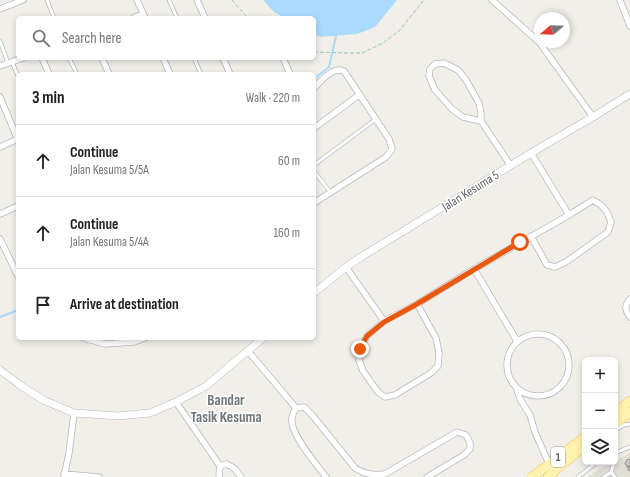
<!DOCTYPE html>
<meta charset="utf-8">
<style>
:root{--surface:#fff;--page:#f6f6f6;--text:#222;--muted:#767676;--line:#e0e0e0}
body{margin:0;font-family:"Sofia Sans Condensed",sans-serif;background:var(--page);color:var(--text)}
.controls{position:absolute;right:12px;bottom:12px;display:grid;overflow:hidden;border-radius:6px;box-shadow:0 2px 6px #0003}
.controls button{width:36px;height:36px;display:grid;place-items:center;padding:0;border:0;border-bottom:1px solid var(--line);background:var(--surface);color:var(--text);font:20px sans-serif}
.compass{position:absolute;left:534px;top:12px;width:36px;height:36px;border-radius:50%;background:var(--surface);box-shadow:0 2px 6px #0003;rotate:251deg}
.stop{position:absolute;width:12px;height:12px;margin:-9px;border:3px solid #ea580c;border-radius:50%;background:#fff}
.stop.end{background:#ea580c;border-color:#fff;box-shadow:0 1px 4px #0008}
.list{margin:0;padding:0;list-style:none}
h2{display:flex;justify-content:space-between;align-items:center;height:52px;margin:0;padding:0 16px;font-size:17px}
h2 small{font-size:13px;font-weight:400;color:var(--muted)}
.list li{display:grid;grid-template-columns:26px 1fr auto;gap:12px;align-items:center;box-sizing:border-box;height:72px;padding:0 16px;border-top:1px solid var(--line)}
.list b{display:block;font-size:15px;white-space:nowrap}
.list p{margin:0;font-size:13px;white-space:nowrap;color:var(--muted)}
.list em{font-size:13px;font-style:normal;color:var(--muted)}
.icon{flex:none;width:22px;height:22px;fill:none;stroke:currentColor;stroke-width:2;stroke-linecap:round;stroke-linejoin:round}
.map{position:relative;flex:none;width:630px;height:477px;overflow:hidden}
.search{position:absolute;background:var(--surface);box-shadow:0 2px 6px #0003;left:16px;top:16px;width:300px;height:44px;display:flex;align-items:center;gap:10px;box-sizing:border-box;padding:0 14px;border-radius:6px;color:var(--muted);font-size:15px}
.panel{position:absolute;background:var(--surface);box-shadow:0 2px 6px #0003;left:16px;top:72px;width:300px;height:268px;border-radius:6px}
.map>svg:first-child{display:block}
.education{fill:#e1ded6}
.water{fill:#aadaff}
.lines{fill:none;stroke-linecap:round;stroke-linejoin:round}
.stream{stroke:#aadaff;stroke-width:2}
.service-casing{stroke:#b5b8bc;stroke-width:4.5}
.minor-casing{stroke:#b5b8bc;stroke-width:7}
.tertiary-casing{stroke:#b5b8bc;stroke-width:8}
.primary-casing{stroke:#f2c960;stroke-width:10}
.path{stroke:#9cc7a9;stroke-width:1;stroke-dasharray:4 2;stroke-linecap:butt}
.service{stroke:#fff;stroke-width:3}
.minor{stroke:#fff;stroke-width:5.5}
.tertiary{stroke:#fff;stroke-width:7}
.primary{stroke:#fff2af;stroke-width:9}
.wall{fill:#afaea9}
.building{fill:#cccac5;stroke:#8f8d8a}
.route{stroke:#ea580c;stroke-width:5}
.labels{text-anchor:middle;stroke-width:3;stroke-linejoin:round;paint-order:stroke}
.shield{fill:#fff;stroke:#8f9295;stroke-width:1}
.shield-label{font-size:12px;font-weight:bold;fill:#5f6368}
.street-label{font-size:13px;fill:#5f6368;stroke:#fff}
.quarter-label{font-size:15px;font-weight:bold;fill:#70757a;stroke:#fff}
</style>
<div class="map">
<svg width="630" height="477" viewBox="0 0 630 477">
<rect width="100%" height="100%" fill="#f1efe8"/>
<!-- education -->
<path class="education" d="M630,453V477H588L595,472L613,462H615V461Z"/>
<!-- water -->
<path class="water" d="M263,0H397L375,27L357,34L320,37L314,34V18H285L274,12Z"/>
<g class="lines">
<!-- stream -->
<path class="stream" d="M314,79L329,67L336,36
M0,317L18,310"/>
<!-- service casing -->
<g class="service-casing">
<path id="service" d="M47,0L54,18
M169,0L177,18
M0,41L8,63
M69,58L77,74
M194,58L201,74
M12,62L18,76
M314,165L376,119
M314,171L330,192
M615,430L624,425L630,424
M615,453L630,447
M611,472L613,466L612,462
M578,477L597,462
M604,477L611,472L615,477"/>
</g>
<!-- minor casing -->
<g class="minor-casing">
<path id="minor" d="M137,0L145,18
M197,0L205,18
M492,0L539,42L593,117
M620,0L630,26
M0,9L23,0
M133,18L143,14
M42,58L49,74
M102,58L109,74
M163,58L170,74
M223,58L230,74
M283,58L290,74
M0,66L23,58
M314,88C321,81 333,66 344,71L389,139L392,149L386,157L314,203
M0,97L18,140
M481,121L463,117L452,109L435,90L429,76L430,69L435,64L444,63L458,70L466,80L479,103L481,113V121L511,166
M314,128L359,95
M0,147L18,139
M531,153L569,215
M0,214L18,206
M0,239L18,276
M346,267L384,321
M474,269L517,341
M630,299C624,306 625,310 630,317
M417,304L436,338L439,353L438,366L431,373L395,395L385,397L378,392L363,371L359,360L360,349L367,336L384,321L417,304L474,269L569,215L593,200L601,205L607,212L611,222L608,232L566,262L555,267L547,265L531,236
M507 365a31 31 0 1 1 62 0a31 31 0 1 1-62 0Z
M84,338L105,344L134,342L145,338
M248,351L296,408
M516,387L520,399L530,415L535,432L549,464
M176,402L220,466L219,477
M296,408L304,407L313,416L355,468C366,475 373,475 385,474L457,432L466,435L470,443V449L464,455L427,477
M296,408C293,413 291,418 292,423C294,438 316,464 326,477
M220,466L227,464L235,469L241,477
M64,474L99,477
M64,477L69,453L74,413"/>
</g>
<!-- tertiary casing -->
<g class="tertiary-casing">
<path id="tertiary" d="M314,293L346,267L361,257L410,227L531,153L593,117L630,94
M0,370L20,385L43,400L74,413L118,416L150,413L176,402L206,386L263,338"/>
</g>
<!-- primary casing -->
<g class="primary-casing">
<path id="primary" d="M615,413L630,401
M615,424L630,412
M532,477L585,437
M548,477L561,465L585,446"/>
</g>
<!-- path -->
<path class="path" d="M232,0L248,18
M314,52L348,53H362L383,43L399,31L424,0"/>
<!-- service -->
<use href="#service" class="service"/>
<!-- minor -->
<use href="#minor" class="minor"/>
<!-- tertiary -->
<use href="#tertiary" class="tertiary"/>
<!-- primary -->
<use href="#primary" class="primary"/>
</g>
<!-- wall -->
<path class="wall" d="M630,460V472L628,471L625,463Z"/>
<!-- building -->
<path class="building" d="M629,459L630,460V466L629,467L626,465L625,463L627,460Z"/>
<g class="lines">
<!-- route -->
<path class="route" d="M360,349L367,336L384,322L417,304L520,242"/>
</g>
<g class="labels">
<!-- shield labels -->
<rect class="shield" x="551" y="447" width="14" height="20" rx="3"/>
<g class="shield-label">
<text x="558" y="461">1</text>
</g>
<!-- street labels -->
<g class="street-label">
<text transform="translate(470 190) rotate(-32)" y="5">Jalan Kesuma 5</text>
</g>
<!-- quarter labels -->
<g class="quarter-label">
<text x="226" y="405">Bandar<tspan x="226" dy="17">Tasik Kesuma</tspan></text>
</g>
</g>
</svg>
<div class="controls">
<button>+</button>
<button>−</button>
<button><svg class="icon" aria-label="layers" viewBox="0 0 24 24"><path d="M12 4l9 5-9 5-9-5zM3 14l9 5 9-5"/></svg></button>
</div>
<svg class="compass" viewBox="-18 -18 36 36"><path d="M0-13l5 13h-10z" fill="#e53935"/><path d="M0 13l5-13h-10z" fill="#767676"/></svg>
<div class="stop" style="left:520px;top:242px"></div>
<div class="stop end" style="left:360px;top:349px"></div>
<div class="search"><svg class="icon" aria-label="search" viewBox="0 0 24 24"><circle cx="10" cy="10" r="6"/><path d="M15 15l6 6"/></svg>Search here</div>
<section class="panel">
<h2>3 min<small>Walk · 220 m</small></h2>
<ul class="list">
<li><svg class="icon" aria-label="ahead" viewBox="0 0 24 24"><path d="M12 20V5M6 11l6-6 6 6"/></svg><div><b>Continue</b><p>Jalan Kesuma 5/5A</p></div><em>60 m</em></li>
<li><svg class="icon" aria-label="ahead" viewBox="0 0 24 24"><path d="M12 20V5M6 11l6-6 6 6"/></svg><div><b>Continue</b><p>Jalan Kesuma 5/4A</p></div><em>160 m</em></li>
<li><svg class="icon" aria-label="arrive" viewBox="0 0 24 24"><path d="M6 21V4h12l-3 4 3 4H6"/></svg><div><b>Arrive at destination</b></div></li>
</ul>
</section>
</div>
